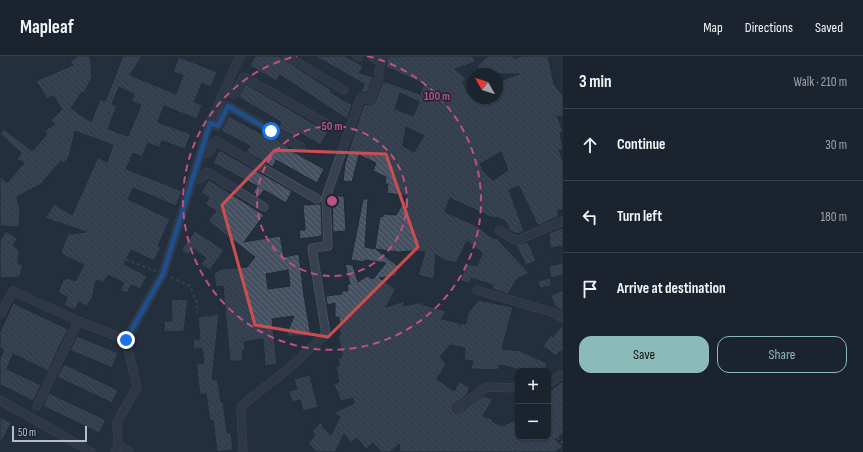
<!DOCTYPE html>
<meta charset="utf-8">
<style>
:root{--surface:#1b232e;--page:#242b36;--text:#f1f3f6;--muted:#a0a4aa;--line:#39404a;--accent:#8bbbb9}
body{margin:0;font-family:"Sofia Sans Condensed",sans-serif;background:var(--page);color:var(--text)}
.controls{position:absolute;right:12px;bottom:12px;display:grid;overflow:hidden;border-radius:8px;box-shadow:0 1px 3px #0004}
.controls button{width:36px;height:36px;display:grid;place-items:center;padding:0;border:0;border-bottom:1px solid var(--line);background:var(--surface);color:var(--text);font:20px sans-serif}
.compass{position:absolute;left:467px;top:12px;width:36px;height:36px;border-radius:50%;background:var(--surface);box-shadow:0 1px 3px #0004;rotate:309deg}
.scale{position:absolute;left:12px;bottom:10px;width:75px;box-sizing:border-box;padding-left:4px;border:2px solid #b4bcc9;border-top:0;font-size:11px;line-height:14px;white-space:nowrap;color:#b4bcc9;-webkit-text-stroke:3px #1d2633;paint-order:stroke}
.stop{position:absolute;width:12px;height:12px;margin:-9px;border:3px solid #1a73e8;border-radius:50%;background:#fff}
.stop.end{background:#1a73e8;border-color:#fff;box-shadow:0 1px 4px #0008}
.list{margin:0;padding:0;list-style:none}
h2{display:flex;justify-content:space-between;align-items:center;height:52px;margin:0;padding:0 16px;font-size:17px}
h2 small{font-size:13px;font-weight:400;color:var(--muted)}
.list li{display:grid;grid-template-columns:26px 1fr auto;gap:12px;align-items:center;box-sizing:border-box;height:72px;padding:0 16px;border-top:1px solid var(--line)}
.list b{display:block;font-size:15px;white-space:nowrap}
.list em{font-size:13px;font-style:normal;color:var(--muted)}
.actions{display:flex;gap:8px;padding:12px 16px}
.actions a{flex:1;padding:9px 0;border:1px solid var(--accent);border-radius:12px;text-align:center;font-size:14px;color:var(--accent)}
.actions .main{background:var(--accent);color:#111}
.icon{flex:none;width:22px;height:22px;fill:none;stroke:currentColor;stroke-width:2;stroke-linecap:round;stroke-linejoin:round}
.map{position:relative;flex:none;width:563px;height:396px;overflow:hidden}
header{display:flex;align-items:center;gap:24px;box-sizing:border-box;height:56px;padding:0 20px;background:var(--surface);border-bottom:1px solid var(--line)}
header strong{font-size:19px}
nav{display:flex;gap:22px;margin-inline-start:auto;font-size:14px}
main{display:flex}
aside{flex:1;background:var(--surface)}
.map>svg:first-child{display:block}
.building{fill:url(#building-back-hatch);stroke:#1f2835;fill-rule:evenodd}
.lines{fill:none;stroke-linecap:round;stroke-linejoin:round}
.street-casing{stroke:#565f6c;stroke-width:9}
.path{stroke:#44595c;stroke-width:2;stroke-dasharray:3 3;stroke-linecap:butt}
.street{stroke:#38414e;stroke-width:8}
.route{stroke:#1a73e8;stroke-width:5}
.marked{fill:none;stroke:#ce4d50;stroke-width:3;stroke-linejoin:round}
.ring{fill:none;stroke:#bd5182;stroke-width:2;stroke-dasharray:7 5}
.centre{fill:#bd5182;stroke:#1d2633;stroke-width:2}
.ring-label{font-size:12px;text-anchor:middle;font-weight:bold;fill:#bd5182;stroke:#1d2633;stroke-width:3;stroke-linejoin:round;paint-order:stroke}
</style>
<header>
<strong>Mapleaf</strong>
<nav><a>Map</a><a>Directions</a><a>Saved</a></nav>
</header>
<main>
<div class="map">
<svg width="563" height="396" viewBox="0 0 563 396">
<defs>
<pattern id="building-back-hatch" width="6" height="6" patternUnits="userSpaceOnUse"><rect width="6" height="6" fill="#455162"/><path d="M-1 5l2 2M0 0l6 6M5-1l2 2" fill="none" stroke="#5d6877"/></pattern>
</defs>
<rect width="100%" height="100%" fill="#242f3e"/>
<!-- building -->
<path class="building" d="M77,0H90L92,21L84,37L82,36L71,52L91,66L100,43L105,45L123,0H142L130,19L176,38L183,19L173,16L179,1L217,16L211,31L202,27L194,46L202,49L197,63L164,50L158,66L191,78L185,93L162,85L160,92L148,87L142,101L133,97L126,113L182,135L176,150L133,132L128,143L170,163L158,190L161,191L154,205L131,194L124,208L147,220L140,233L131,229L127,237L120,234L124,227L108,219L104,227L96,224L92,243L86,250L79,246L75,254L64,249L67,241L58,236L63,224L67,222L75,225L84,209L61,198V195L68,178L87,176L45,162L54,148L72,159L98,101L107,106L113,89L75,75L69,101L64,107L61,105L41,128L17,141L20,154L19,171L0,170V120L7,127L24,107L17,103L21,97L0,78L4,73L32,95L47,78L44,75L55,68L51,64L62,53L53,40L47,43L36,25L73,9L70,6ZM119,31L134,38L131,45L141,49L128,80L108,73L117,50L112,48Z
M255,0H279L331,34L330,36L352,49L347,63L280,19L276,25L250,10Z
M315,0H345L363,10L359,17L373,21L367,37L361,36L364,28Z
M387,0H473L475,6L455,13L466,22L463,26L468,38L473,36V42H497V26L519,18H480L478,9L488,0H513L514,3L522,0H548L554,28L563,40V61L557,60L563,75L560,77L563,93L559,94L563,106V153L557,155L559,160L538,170L519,130L509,134L524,175L517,178L509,174L508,170L504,164L496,161L493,162L450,142L445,156L475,169L494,183L496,182L529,217L517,223L508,238L492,233L493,229L471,222L470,227L460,225L467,208L477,210L482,197L467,185L456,207L444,204L436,198L434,223L418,219L425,196L411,195L398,196L376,193L399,211L396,220L379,222L396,233L386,251L404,245V250L421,246V248L446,255L442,263L460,267L459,270L461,267L466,268L468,257L478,244L513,251L502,293L522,295V296L547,307L544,315H521L522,314L499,309L498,314L471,313L473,305L464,304L465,292L450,289L440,301L446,308L437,323L454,335L459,326L470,331L466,340L453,349V353L455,357L461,356L483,340L493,343L483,360L492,363L493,366L502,370L518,363V381H548V336L563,325V378L555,383L563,391L555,396H400L399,388L390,396H381L373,387L366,393L357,382L351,387L344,378L335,396H317L308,387L315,380L312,375L321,366L323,371L331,379L340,361L334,357L354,347L353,342L341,345L334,328L339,326L336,310H339L338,302L342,301L338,279H340L339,261H335V247L327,249L326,240L342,238V235H348L347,229L350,228L345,208L353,209L358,226L367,220L373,223L386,207L365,204L364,206L351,204L363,143H368L365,191L375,193L380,160L383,161V158L396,159L407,140L387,137L388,128H385L386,121L373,115L376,107L359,99L352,126L343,125L345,108L351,87L364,48L371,49L374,48L383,25L420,38L424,28L386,11ZM400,37L419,46L413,60L395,53ZM406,71L424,80L414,96L403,90ZM501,96L508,114L493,124L482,114L483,112L480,108Z
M246,28L328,76L320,89L298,76L295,81L278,72L281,66L238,41Z
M229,60L271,83L273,81L289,91L288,93L324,113L317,127L276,104L273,111L246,96L250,90L221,75Z
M219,94L292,135L286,147L264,134L260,140L253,137L257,130L213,107Z
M209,124L264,159L244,186L280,180L284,201L299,198L304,240L311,280H286L294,260L272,263L277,308L265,310L263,283L244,286L245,294L242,295L243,305H230L223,230L216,231L214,218L221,213L247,211L255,201L208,165L216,155L205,148L209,142L201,136ZM288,214L290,230L268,233L266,218Z
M332,140H344L346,175L333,176Z
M319,148H321L322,180L300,183L299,174H305L303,149Z
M563,172V190L550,192L549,177Z
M6,175L17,183L13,189L19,194L18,208H23L20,221L0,222V184Z
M195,175L224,194L210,214L201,208L206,202L193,193L188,199L181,194Z
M528,186L536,205L526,209L516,189Z
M563,207V219L551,222L549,210Z
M551,222V230L540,232L538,225Z
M563,234V256L555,250L551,239Z
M171,243L188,244L184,275L164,276V265H172Z
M13,247L68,273L48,315L13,298L7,313L41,329L33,345L1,329L0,330V302L4,294L0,292V276Z
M219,258L212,324L217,323L219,331L221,346H223L227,377H231L233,394L217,396L213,364L210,365L206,338L200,339L196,308L204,307L202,292L194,293L193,284L200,283L198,261Z
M563,268V298L560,295L556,300L543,290L551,279L553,281Z
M77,280L118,297L112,312L70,294Z
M64,308L118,334L112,347L57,321Z
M310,319L318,351L303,355L300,344L292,346L289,335L297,333L294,323Z
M49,337L106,364L99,377L43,350Z
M0,361L11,367L0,388Z"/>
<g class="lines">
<!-- street casing -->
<g class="street-casing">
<path id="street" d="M287,0L344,34
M357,0L359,1
M371,0L380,5
M225,35L234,38L244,21L332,71
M210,67L218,70L228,50L301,91
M200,99L209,96L216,85L317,143
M193,121L200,123L207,116L264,151
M499,174L513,183L518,184L563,165
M477,234L554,257L563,262
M0,259L13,235L78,265L126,284
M548,328L563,318
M0,344L91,396
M37,350L78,265
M458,352L487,331L518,332
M118,389L129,396
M115,396L118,389L117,366L137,331L126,284L163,218L210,67L240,0
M243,396L241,350L287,314L326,278L312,192L328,190L326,141L357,52L361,41L370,44L378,23L382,0"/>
</g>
<!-- path -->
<path class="path" d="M109,197L156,215
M171,221L190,230L197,247V257
M548,373L563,387
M517,396L534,381"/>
<!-- street -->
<use href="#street" class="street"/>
</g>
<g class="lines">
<!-- route -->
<path class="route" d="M126,284L163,218L210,67L218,70L228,50L271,75"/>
</g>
<!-- marked area -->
<path d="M0 0H563V396H0ZM275,94L386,98L418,191L328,281L255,269L222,149Z" fill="#242f3e" fill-opacity=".55" fill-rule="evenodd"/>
<path class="marked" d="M275,94L386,98L418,191L328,281L255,269L222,149Z"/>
<!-- distance rings -->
<g class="ring">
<circle cx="332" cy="145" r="75"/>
<path d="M367 0A149 149 0 1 1 297 0"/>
</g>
<circle cx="332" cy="145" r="6" class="centre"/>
<g class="ring-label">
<text x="437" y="44">100 m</text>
<text x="332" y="74">50 m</text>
</g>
</svg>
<div class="controls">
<button>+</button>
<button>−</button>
</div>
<svg class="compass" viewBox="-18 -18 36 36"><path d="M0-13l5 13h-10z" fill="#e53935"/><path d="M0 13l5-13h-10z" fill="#a0a4aa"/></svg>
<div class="scale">50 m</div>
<div class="stop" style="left:271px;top:75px"></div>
<div class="stop end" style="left:126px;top:284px"></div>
</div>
<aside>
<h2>3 min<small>Walk · 210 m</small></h2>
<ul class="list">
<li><svg class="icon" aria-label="ahead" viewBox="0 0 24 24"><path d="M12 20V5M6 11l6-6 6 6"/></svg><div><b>Continue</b></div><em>30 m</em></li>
<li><svg class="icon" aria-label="left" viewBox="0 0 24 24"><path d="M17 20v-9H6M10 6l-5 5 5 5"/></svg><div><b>Turn left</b></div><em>180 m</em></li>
<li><svg class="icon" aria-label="arrive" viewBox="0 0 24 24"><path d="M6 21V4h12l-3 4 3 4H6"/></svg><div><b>Arrive at destination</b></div></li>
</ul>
<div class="actions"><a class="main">Save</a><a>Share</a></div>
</aside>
</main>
